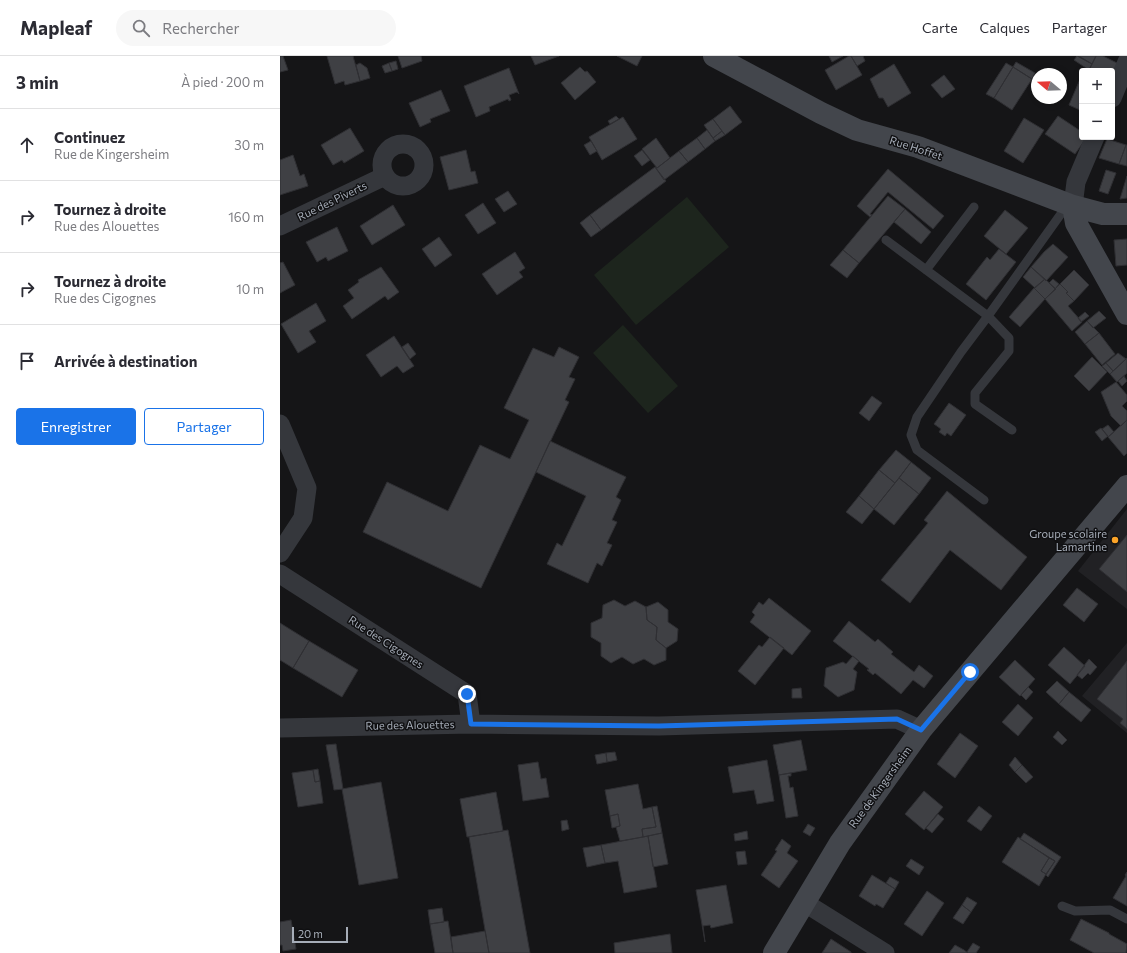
<!DOCTYPE html>
<html lang="fr">
<meta charset="utf-8">
<style>
:root{--surface:#fff;--page:#f7f7f7;--text:#2b2b33;--muted:#7c7c81;--line:#e1e1e2;--accent:#1a73e8}
body{margin:0;font-family:Commissioner,sans-serif;background:var(--page);color:var(--text)}
.controls{position:absolute;right:12px;top:12px;display:grid;overflow:hidden;border-radius:4px;box-shadow:0 2px 6px #0003}
.controls button{width:36px;height:36px;display:grid;place-items:center;padding:0;border:0;border-bottom:1px solid var(--line);background:var(--surface);color:var(--text);font:20px sans-serif}
.compass{position:absolute;left:751px;top:12px;width:36px;height:36px;border-radius:50%;background:var(--surface);box-shadow:0 2px 6px #0003;rotate:289deg}
.scale{position:absolute;left:12px;bottom:10px;width:56px;box-sizing:border-box;padding-left:4px;border:2px solid #a6adb8;border-top:0;font-size:11px;line-height:14px;white-space:nowrap;color:#a6adb8;-webkit-text-stroke:3px #101012;paint-order:stroke}
.stop{position:absolute;width:12px;height:12px;margin:-9px;border:3px solid #1a73e8;border-radius:50%;background:#fff}
.stop.end{background:#1a73e8;border-color:#fff;box-shadow:0 1px 4px #0008}
.list{margin:0;padding:0;list-style:none}
h2{display:flex;justify-content:space-between;align-items:center;height:52px;margin:0;padding:0 16px;font-size:17px}
h2 small{font-size:13px;font-weight:400;color:var(--muted)}
.list li{display:grid;grid-template-columns:26px 1fr auto;gap:12px;align-items:center;box-sizing:border-box;height:72px;padding:0 16px;border-top:1px solid var(--line)}
.list b{display:block;font-size:15px;white-space:nowrap}
.list p{margin:0;font-size:13px;white-space:nowrap;color:var(--muted)}
.list em{font-size:13px;font-style:normal;color:var(--muted)}
.actions{display:flex;gap:8px;padding:12px 16px}
.actions a{flex:1;padding:9px 0;border:1px solid var(--accent);border-radius:4px;text-align:center;font-size:14px;color:var(--accent)}
.actions .main{background:var(--accent);color:#fff}
.icon{flex:none;width:22px;height:22px;fill:none;stroke:currentColor;stroke-width:2;stroke-linecap:round;stroke-linejoin:round}
.map{position:relative;flex:none;width:847px;height:897px;overflow:hidden}
header{display:flex;align-items:center;gap:24px;box-sizing:border-box;height:56px;padding:0 20px;background:var(--surface);border-bottom:1px solid var(--line)}
header strong{font-size:19px}
nav{display:flex;gap:22px;margin-inline-start:auto;font-size:14px}
.search{width:280px;height:36px;background:var(--page);display:flex;align-items:center;gap:10px;box-sizing:border-box;padding:0 14px;border-radius:22px;color:var(--muted);font-size:15px}
main{display:flex}
aside{flex:1;background:var(--surface)}
.map>svg:first-child{display:block}
.built{fill:#212124}
.green{fill:#1d251d}
.building{fill:#3f4044;stroke:#2f2f33}
.lines{fill:none;stroke-linecap:round;stroke-linejoin:round}
.lane{stroke:#35373c;stroke-width:9}
.street{stroke:#35373c;stroke-width:19}
.secondary{stroke:#43464c;stroke-width:22}
.route{stroke:#1a73e8;stroke-width:5}
.poi-dot{fill:#fca428;stroke:#101012;stroke-width:1.5}
.labels{text-anchor:middle;stroke-width:3;stroke-linejoin:round;paint-order:stroke}
.street-label{font-size:11px;fill:#a6adb8;stroke:#101012}
.poi-label{font-size:11px;fill:#a6adb8;stroke:#101012;text-anchor:end}
</style>
<header>
<strong>Mapleaf</strong>
<div class="search"><svg class="icon" aria-label="search" viewBox="0 0 24 24"><circle cx="10" cy="10" r="6"/><path d="M15 15l6 6"/></svg>Rechercher</div>
<nav><a>Carte</a><a>Calques</a><a>Partager</a></nav>
</header>
<main>
<aside>
<h2>3 min<small>À pied · 200 m</small></h2>
<ul class="list">
<li><svg class="icon" aria-label="ahead" viewBox="0 0 24 24"><path d="M12 20V5M6 11l6-6 6 6"/></svg><div><b>Continuez</b><p>Rue de Kingersheim</p></div><em>30 m</em></li>
<li><svg class="icon" aria-label="right" viewBox="0 0 24 24"><path d="M7 20v-9h11M14 6l5 5-5 5"/></svg><div><b>Tournez à droite</b><p>Rue des Alouettes</p></div><em>160 m</em></li>
<li><svg class="icon" aria-label="right" viewBox="0 0 24 24"><path d="M7 20v-9h11M14 6l5 5-5 5"/></svg><div><b>Tournez à droite</b><p>Rue des Cigognes</p></div><em>10 m</em></li>
<li><svg class="icon" aria-label="arrive" viewBox="0 0 24 24"><path d="M6 21V4h12l-3 4 3 4H6"/></svg><div><b>Arrivée à destination</b></div></li>
</ul>
<div class="actions"><a class="main">Enregistrer</a><a>Partager</a></div>
</aside>
<div class="map">
<svg width="847" height="897" viewBox="0 0 847 897">
<rect width="100%" height="100%" fill="#151517"/>
<!-- built -->
<path class="built" d="M847,453V553L798,515Z
M847,587V677L802,640Z"/>
<!-- green -->
<path class="green" d="M407,141L449,191L356,269L314,219Z
M343,269L398,330L368,357L313,297Z"/>
<!-- building -->
<path class="building" d="M0,0H3L8,14L0,16Z
M47,0H73L80,25L65,29L64,25L55,28Z
M118,0H141L142,5L122,12Z
M251,0H279L255,9Z
M337,0H362L357,10Z
M549,0H563L552,6Z
M569,0H571L582,19L556,34L545,14Z
M571,0H583L585,5L577,10Z
M797,0L812,8L809,14L794,4Z
M799,0H816L812,8Z
M816,0H823L839,8L832,22V15L809,14Z
M116,5L118,13L112,15L109,7Z
M736,6L755,17L752,23L733,11Z
M80,7L87,12L90,22L80,25L76,9Z
M109,7L112,15L105,17L102,10Z
M726,7L733,11L714,42L706,38Z
M614,8L631,37L608,51L603,42H599L590,23Z
M300,11L305,16L307,15L316,26L295,44L281,27Z
M733,11L752,23L732,54L714,42Z
M229,12L239,38L237,36L229,39L231,44L229,45L228,43L209,51L210,55L196,61L184,30Z
M664,19L675,33L662,42L651,29Z
M801,21H802V55L789,49Z
M161,34L170,55L150,63L151,66L140,71L129,47Z
M450,50L462,66L445,79L433,63Z
M336,60L339,63L330,68L328,65Z
M778,60L802,76V81H807L795,98L765,78Z
M343,61L357,83L322,104L309,81Z
M744,62L764,74L743,107L724,95Z
M433,63L442,75L433,82L424,69Z
M70,72L84,95L64,107L62,104L53,109L41,89Z
M427,74L435,85L425,93L417,82Z
M442,75L445,79L435,85L433,82Z
M376,82L390,102L377,112L362,93Z
M417,82L425,93L408,106L399,95Z
M827,83L846,89L839,108L819,102Z
M311,85L317,95L310,99L304,89Z
M846,89H847V110L839,108Z
M186,94L191,116L195,115L198,127L169,134L160,101Z
M362,94L370,104L362,110L354,100Z
M399,95L408,106L384,124L375,111L377,112Z
M13,99L20,120L24,118L28,130L0,139V104Z
M375,111L386,125L321,174L310,159Z
M608,113L664,160L653,173L608,136L590,158L592,159L590,161L577,150Z
M826,114L836,117L828,138L819,135Z
M847,120V142L840,143Z
M228,135L237,148L224,156L215,143Z
M608,140L625,153L579,207L563,194Z
M203,147L216,167L198,178L185,159Z
M113,149L125,169L92,189L80,170Z
M625,153L651,176L641,188L614,166Z
M725,154L748,172L726,198L704,180Z
M310,159L321,174L311,181L300,167Z
M57,171L68,195L48,205L46,201L37,206L26,186Z
M159,181L172,199L155,211L142,193Z
M847,183V209L836,210L834,184Z
M773,188L788,201L766,225L751,211L764,196Z
M719,193L736,206L706,244L686,228L707,201L710,204Z
M563,194L579,207L567,222L550,209Z
M235,196L245,212L239,216L243,221L217,239L202,218Z
M3,206L15,229L0,237V207Z
M101,211L119,236L108,244L105,240L72,263L63,250L74,242L68,234L79,226L78,224Z
M751,211L765,223L755,232L743,221Z
M794,214L809,229L794,245L786,237L788,236L780,228Z
M765,223L776,233L765,243L754,232Z
M773,223L779,228L775,233L769,227Z
M780,228L788,236L786,237L794,245L788,250L802,266L792,275L765,243Z
M754,232L765,243L740,271L729,261Z
M36,247L46,265L29,275L36,286L18,297L1,268Z
M819,255L826,262L813,272L807,265Z
M805,256L809,260L801,266L798,262Z
M807,265L819,277L805,288L795,276Z
M819,277L835,298L822,309L805,288Z
M114,280L134,310L123,317L117,310L101,321L86,299Z
M128,287L136,298L130,303L122,291Z
M279,291L299,301L289,321L295,323L285,344L289,346L201,532L83,476L107,426L168,455L200,389L230,403L249,364L224,352L253,292L274,301Z
M838,297L846,303L833,315L826,307Z
M812,301L827,316L809,335L794,320Z
M847,302V317L837,326L830,318Z
M826,307L833,315L830,318L822,310Z
M844,320L847,325L842,330L838,325Z
M836,326L847,339V345L842,350L847,355V364L841,370L831,360L821,336Z
M592,340L602,347L589,365L579,357Z
M669,347L686,359L671,380L667,377L665,380L659,376L661,373L654,368Z
M847,364V397L844,400L828,381Z
M828,369L834,376L828,381L822,373Z
M821,372L828,380L822,385L815,376Z
M270,385L346,421L336,441L341,444L332,464L337,466L327,487L332,489L322,510L317,507L308,527L267,508L277,487L282,490L306,440L256,416Z
M616,394L631,406L615,427L599,414Z
M631,406L651,422L639,438L619,422Z
M599,414L615,427L594,453L579,440Z
M619,422L639,438L614,469L594,453Z
M667,435L747,501L721,534L670,494L630,547L601,524L648,467L644,464Z
M579,440L594,453L582,468L566,456Z
M847,479V536L819,513Z
M797,532L818,548L804,566L783,549Z
M489,542L531,575L512,599L470,566L475,559L472,556L479,546L483,549Z
M334,544L345,550L355,545L366,551L367,564L377,571L376,584L386,592V604L374,609L364,603L353,608L342,601L331,607L321,600V587L311,581V567L322,562L323,549Z
M378,546L388,554V566L398,573L397,585L386,592L376,584L377,571L367,564L366,551Z
M569,565L595,586L598,583L613,596L611,598L634,616L639,609L653,620L644,632L633,624L621,638L595,617L593,619L587,614L589,613L553,585Z
M0,567L29,585L13,612L0,604Z
M490,581L504,592L475,629L458,615L479,589L482,591Z
M29,585L78,614L62,641L13,612Z
M784,591L805,610L790,628L768,609Z
M573,600L579,605L573,613L577,616L574,634L558,641L544,630L546,612L563,606L566,608Z
M809,603L817,611L810,619L808,617L802,623L797,619Z
M735,604L755,623L740,640L719,621Z
M847,605V673L840,667L843,663L817,643Z
M777,625L789,636L779,648L766,636Z
M748,631L753,636L746,644L741,639Z
M521,632L522,642H512V633Z
M789,636L811,654L801,666L779,648Z
M738,648L753,662L738,680L722,666Z
M778,675L787,684L782,689L773,681Z
M680,677L698,690L675,722L657,708Z
M521,684L527,714L499,719L493,689Z
M56,688L63,733L54,734L46,689Z
M335,696L337,704L327,706L326,697Z
M326,697L327,706L317,708L315,699Z
M735,701L742,709L735,716L729,709Z
M487,704L494,745L477,748L474,734L453,737L448,711Z
M258,706L261,723L266,722L269,741L243,745L238,709Z
M742,709L753,721L746,727L735,716Z
M38,713L40,725L35,726L33,714Z
M33,714L35,726L40,725L43,747L18,751L12,717Z
M511,717V720H508L510,732L513,731L518,760L506,762L499,719Z
M101,726L118,822L79,829L62,733Z
M358,728L363,753L372,751L376,771L362,773L363,781L340,785L336,771L340,770L338,758L330,760L325,734Z
M644,735L663,751L644,774L625,758Z
M216,736L223,775L187,781L180,743Z
M377,750L382,777L363,781L362,773L376,771L372,751Z
M699,750L712,760L701,775L687,765Z
M338,758L340,770L332,772L330,760Z
M658,758L664,763L652,777L646,772Z
M287,764L289,773L282,775L281,765Z
M528,768L535,772L530,780L523,776Z
M228,774L250,897H209L189,781Z
M467,775L468,783L455,785L454,778Z
M382,777L388,808L373,811L368,780Z
M744,777L781,801L768,821L766,819L775,805L740,783Z
M368,780L377,831L344,837L338,805L325,807L321,789Z
M738,781L769,802L761,815L766,818L759,830L722,806Z
M502,783L511,790L507,797L518,805L499,832L481,819L497,795L495,794Z
M321,789L325,807L307,811L303,792Z
M465,795L467,808L458,809L456,796Z
M769,802L775,805L766,818L761,815Z
M631,803L644,811L639,819L626,810Z
M847,816V850L833,842L846,820L845,819Z
M592,819L615,833L603,852L596,848L595,850L579,840Z
M610,821L619,826L615,833L606,827Z
M446,829L453,867L431,872L430,869L423,870L425,886L416,834Z
M647,835L664,847L642,880L624,868Z
M687,841L697,847L691,856L682,849Z
M682,849L691,856L683,868L673,862Z
M162,852L164,866L150,868L148,854Z
M801,863L829,877V878L847,888L846,897H814L790,884Z
M11,864L16,893L3,895L2,889H0V866Z
M168,865L173,897H155L150,868Z
M205,875L209,897H173L171,881Z
M390,878L392,897H335L334,887Z
M551,883L571,896V897H542Z
M693,887L700,891L696,897H688L687,896Z
M675,889L684,894L688,897H669Z"/>
<g class="lines">
<!-- lane -->
<path class="lane" d="M606,184L708,260L729,282V295L695,337V348L732,374
M646,214L694,151
M704,444L637,394L631,379L637,361L681,296L708,260L788,148
M782,850L795,855L830,854L847,863"/>
<!-- street -->
<path class="street" d="M832,42L847,6
M102 109a21 21 0 1 1 42 0a21 21 0 1 1-42 0Z
M793,150L796,126L815,81
M0,170L105,120
M0,368L27,432L23,462L0,497
M0,518L187,638L191,668
M0,672L191,668L379,670L617,663L641,674
M525,847L605,897"/>
<!-- secondary -->
<path class="secondary" d="M434,0L541,57L577,74L638,91L793,150L823,158H847
M793,150L796,167L847,258
M494,897L560,787L641,674L847,430"/>
</g>
<g class="lines">
<!-- route -->
<path class="route" d="M187,638L191,668L379,670L617,663L641,674L690,616"/>
</g>
<!-- markers -->
<circle class="poi-dot" cx="835" cy="484" r="4"/>
<g class="labels">
<!-- street labels -->
<g class="street-label">
<text transform="translate(636 92) rotate(18)" y="4">Rue Hoffet</text>
<text transform="translate(52 145) rotate(-26)" y="4">Rue des Piverts</text>
<text transform="translate(106 586) rotate(33)" y="4">Rue des Cigognes</text>
<text transform="translate(130 669) rotate(-1)" y="4">Rue des Alouettes</text>
<text transform="translate(600 731) rotate(-54)" y="4">Rue de Kingersheim</text>
</g>
<!-- poi labels -->
<g class="poi-label">
<text x="827" y="482">Groupe scolaire<tspan x="827" dy="13">Lamartine</tspan></text>
</g>
</g>
</svg>
<div class="controls">
<button>+</button>
<button>−</button>
</div>
<svg class="compass" viewBox="-18 -18 36 36"><path d="M0-13l5 13h-10z" fill="#e53935"/><path d="M0 13l5-13h-10z" fill="#7c7c81"/></svg>
<div class="scale">20 m</div>
<div class="stop" style="left:690px;top:616px"></div>
<div class="stop end" style="left:187px;top:638px"></div>
</div>
</main>
